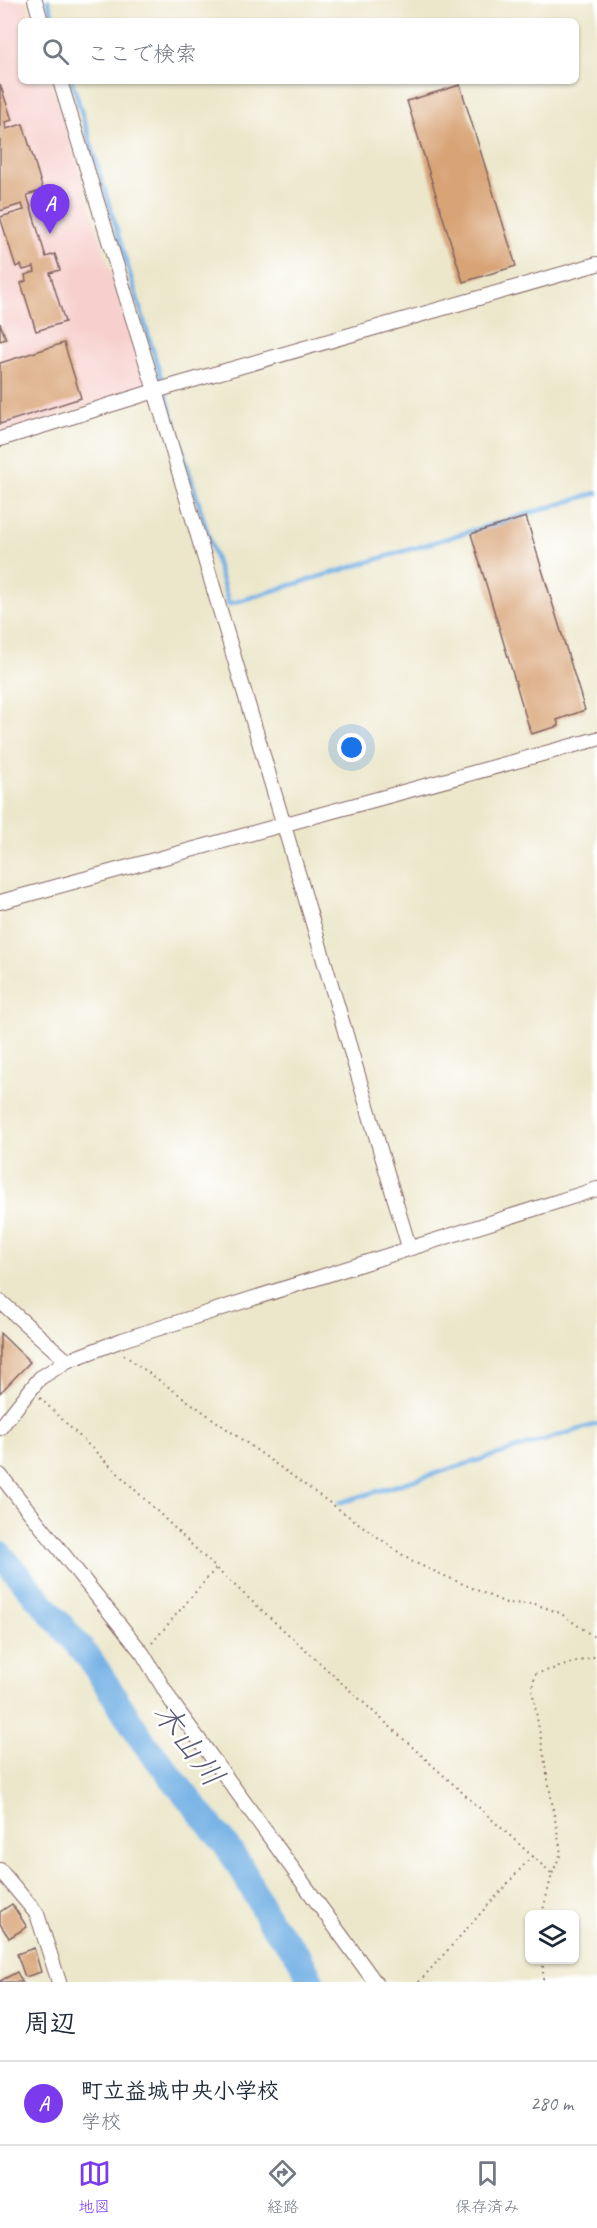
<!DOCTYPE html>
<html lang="ja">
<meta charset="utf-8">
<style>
:root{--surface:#fff;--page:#f6f6f7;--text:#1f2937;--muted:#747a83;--line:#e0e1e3;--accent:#7c3aed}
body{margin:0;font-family:Caveat,"Klee One",sans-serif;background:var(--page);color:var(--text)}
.controls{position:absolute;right:18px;bottom:18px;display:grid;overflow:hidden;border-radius:9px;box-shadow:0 2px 4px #0004}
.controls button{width:54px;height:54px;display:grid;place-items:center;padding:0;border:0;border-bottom:2px solid var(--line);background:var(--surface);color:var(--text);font:30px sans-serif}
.you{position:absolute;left:352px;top:748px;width:21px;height:21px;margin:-15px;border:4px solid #fff;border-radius:50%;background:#1a73e8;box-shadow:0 0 0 9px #1a73e833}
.badge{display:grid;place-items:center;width:39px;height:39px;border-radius:50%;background:var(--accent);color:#fff;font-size:20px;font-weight:700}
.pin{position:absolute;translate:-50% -50px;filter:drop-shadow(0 2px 3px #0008)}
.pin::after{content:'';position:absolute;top:32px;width:21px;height:18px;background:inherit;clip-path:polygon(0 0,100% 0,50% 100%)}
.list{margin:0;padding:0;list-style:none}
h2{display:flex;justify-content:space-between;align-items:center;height:78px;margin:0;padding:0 24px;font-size:26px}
h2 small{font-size:20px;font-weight:400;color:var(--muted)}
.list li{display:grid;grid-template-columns:39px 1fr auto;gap:18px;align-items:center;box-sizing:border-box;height:84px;padding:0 24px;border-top:2px solid var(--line)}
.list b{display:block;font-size:22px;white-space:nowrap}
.list p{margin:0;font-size:20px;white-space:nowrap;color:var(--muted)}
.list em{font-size:20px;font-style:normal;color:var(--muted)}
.icon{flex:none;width:33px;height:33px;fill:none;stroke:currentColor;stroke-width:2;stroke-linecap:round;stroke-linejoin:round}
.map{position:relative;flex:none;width:597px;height:1982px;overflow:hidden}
.search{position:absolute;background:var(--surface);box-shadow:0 2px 4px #0004;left:18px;right:18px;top:18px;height:66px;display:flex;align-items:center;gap:15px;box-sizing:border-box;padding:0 21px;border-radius:9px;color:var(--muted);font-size:22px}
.sheet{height:162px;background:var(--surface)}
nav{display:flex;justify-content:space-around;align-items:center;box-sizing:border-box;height:84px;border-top:2px solid var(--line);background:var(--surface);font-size:16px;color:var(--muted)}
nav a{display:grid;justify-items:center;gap:3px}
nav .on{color:var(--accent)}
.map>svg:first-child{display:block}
.built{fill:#f7d0cd}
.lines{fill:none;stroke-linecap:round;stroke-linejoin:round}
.stream{stroke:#73b1e5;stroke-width:4.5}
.river{stroke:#73b1e5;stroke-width:26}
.building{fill:#d8a374}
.street-casing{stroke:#836563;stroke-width:16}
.path{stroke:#836563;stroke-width:2;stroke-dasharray:1.5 4.5;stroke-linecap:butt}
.street{stroke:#fff;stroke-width:14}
.labels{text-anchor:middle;stroke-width:5;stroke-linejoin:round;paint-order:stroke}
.water-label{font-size:32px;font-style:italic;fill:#5a5975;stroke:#fff}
</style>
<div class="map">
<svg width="597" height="1982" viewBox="0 0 597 1982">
<rect width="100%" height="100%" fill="#fff"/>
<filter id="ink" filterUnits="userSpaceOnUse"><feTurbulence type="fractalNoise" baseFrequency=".0167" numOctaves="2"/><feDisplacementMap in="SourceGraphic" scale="12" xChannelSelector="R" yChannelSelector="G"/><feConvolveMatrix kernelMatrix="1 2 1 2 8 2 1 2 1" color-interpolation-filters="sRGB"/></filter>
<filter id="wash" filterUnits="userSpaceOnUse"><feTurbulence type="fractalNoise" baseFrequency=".008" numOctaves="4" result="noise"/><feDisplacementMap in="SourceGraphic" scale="24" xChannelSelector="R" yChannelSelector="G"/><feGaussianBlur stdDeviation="1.35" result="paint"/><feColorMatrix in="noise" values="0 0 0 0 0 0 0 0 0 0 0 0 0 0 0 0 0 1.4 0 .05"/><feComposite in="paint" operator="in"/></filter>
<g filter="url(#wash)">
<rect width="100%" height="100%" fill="#ece7cb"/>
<!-- built -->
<path class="built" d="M0,0H26L32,21H21V81H51L147,388L0,433Z"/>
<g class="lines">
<!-- stream -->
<path class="stream" d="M48,0L54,21
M72,81L229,604L597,493
M339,1503L597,1424"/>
<!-- river -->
<path class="river" d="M0,1554L90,1659L145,1744L225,1844L242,1869L270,1922L298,1955L312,1982"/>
</g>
<g id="blocks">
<!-- building -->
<path class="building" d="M0,84L12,120L5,122L6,129L23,124L43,190L27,195L46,257L55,254L60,270L50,273L65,322L36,331L21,283L26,281L25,275L35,272L34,267L23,270L21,265L16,267L0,217L24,210L22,204L0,211Z
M460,85L516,266L463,282L407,101Z
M0,323L6,339L0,341Z
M64,343L81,398L0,424V363Z
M526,517L585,710L557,720L559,726L531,734L471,534Z
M0,1333L30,1362L0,1393Z
M12,1904L27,1927L9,1938L0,1924V1912Z
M34,1948L41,1972L25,1977L17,1954Z
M17,1972L22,1982H0V1981Z"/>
</g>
</g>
<g filter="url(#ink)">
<use href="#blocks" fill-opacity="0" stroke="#836563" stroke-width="1.5"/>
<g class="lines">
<!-- street casing -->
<g class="street-casing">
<path id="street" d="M35,0L41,21
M60,81L155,391L409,1247
M0,439L155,391L597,264
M0,902L597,739
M0,1301L67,1361
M0,1428L40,1378L67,1361L122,1340L597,1189
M0,1475L143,1654L173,1704L375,1982
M0,1870L37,1914L59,1982"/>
</g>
<!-- path -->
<path class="path" d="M124,1355L411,1561L506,1603L535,1604L560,1613L597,1639
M40,1398L222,1574L552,1874
M152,1643L216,1568
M542,1914L552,1874L561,1853L532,1689L535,1674L597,1656
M543,1960V1982
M419,1982L533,1855"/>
<!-- street -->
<use href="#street" class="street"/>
</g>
</g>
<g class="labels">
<!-- water labels -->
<g class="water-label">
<text transform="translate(189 1744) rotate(53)" y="11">木山川</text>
</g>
</g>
</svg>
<div class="controls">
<button><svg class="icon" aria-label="layers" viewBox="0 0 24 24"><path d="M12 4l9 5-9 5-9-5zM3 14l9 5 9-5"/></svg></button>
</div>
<div class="you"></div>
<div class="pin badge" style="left:50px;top:234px">A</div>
<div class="search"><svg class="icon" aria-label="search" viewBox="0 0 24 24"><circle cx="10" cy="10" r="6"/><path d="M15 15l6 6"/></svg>ここで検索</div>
</div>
<section class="sheet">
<h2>周辺<small></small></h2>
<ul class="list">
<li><span class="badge">A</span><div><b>町立益城中央小学校</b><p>学校</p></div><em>280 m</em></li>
</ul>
</section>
<nav>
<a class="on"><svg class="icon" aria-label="map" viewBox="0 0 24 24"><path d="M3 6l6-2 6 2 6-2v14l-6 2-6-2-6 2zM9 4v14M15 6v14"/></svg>地図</a>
<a><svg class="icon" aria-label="directions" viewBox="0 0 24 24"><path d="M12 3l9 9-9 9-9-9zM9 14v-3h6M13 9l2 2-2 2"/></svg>経路</a>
<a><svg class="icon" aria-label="saved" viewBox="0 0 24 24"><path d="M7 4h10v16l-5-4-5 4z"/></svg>保存済み</a>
</nav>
